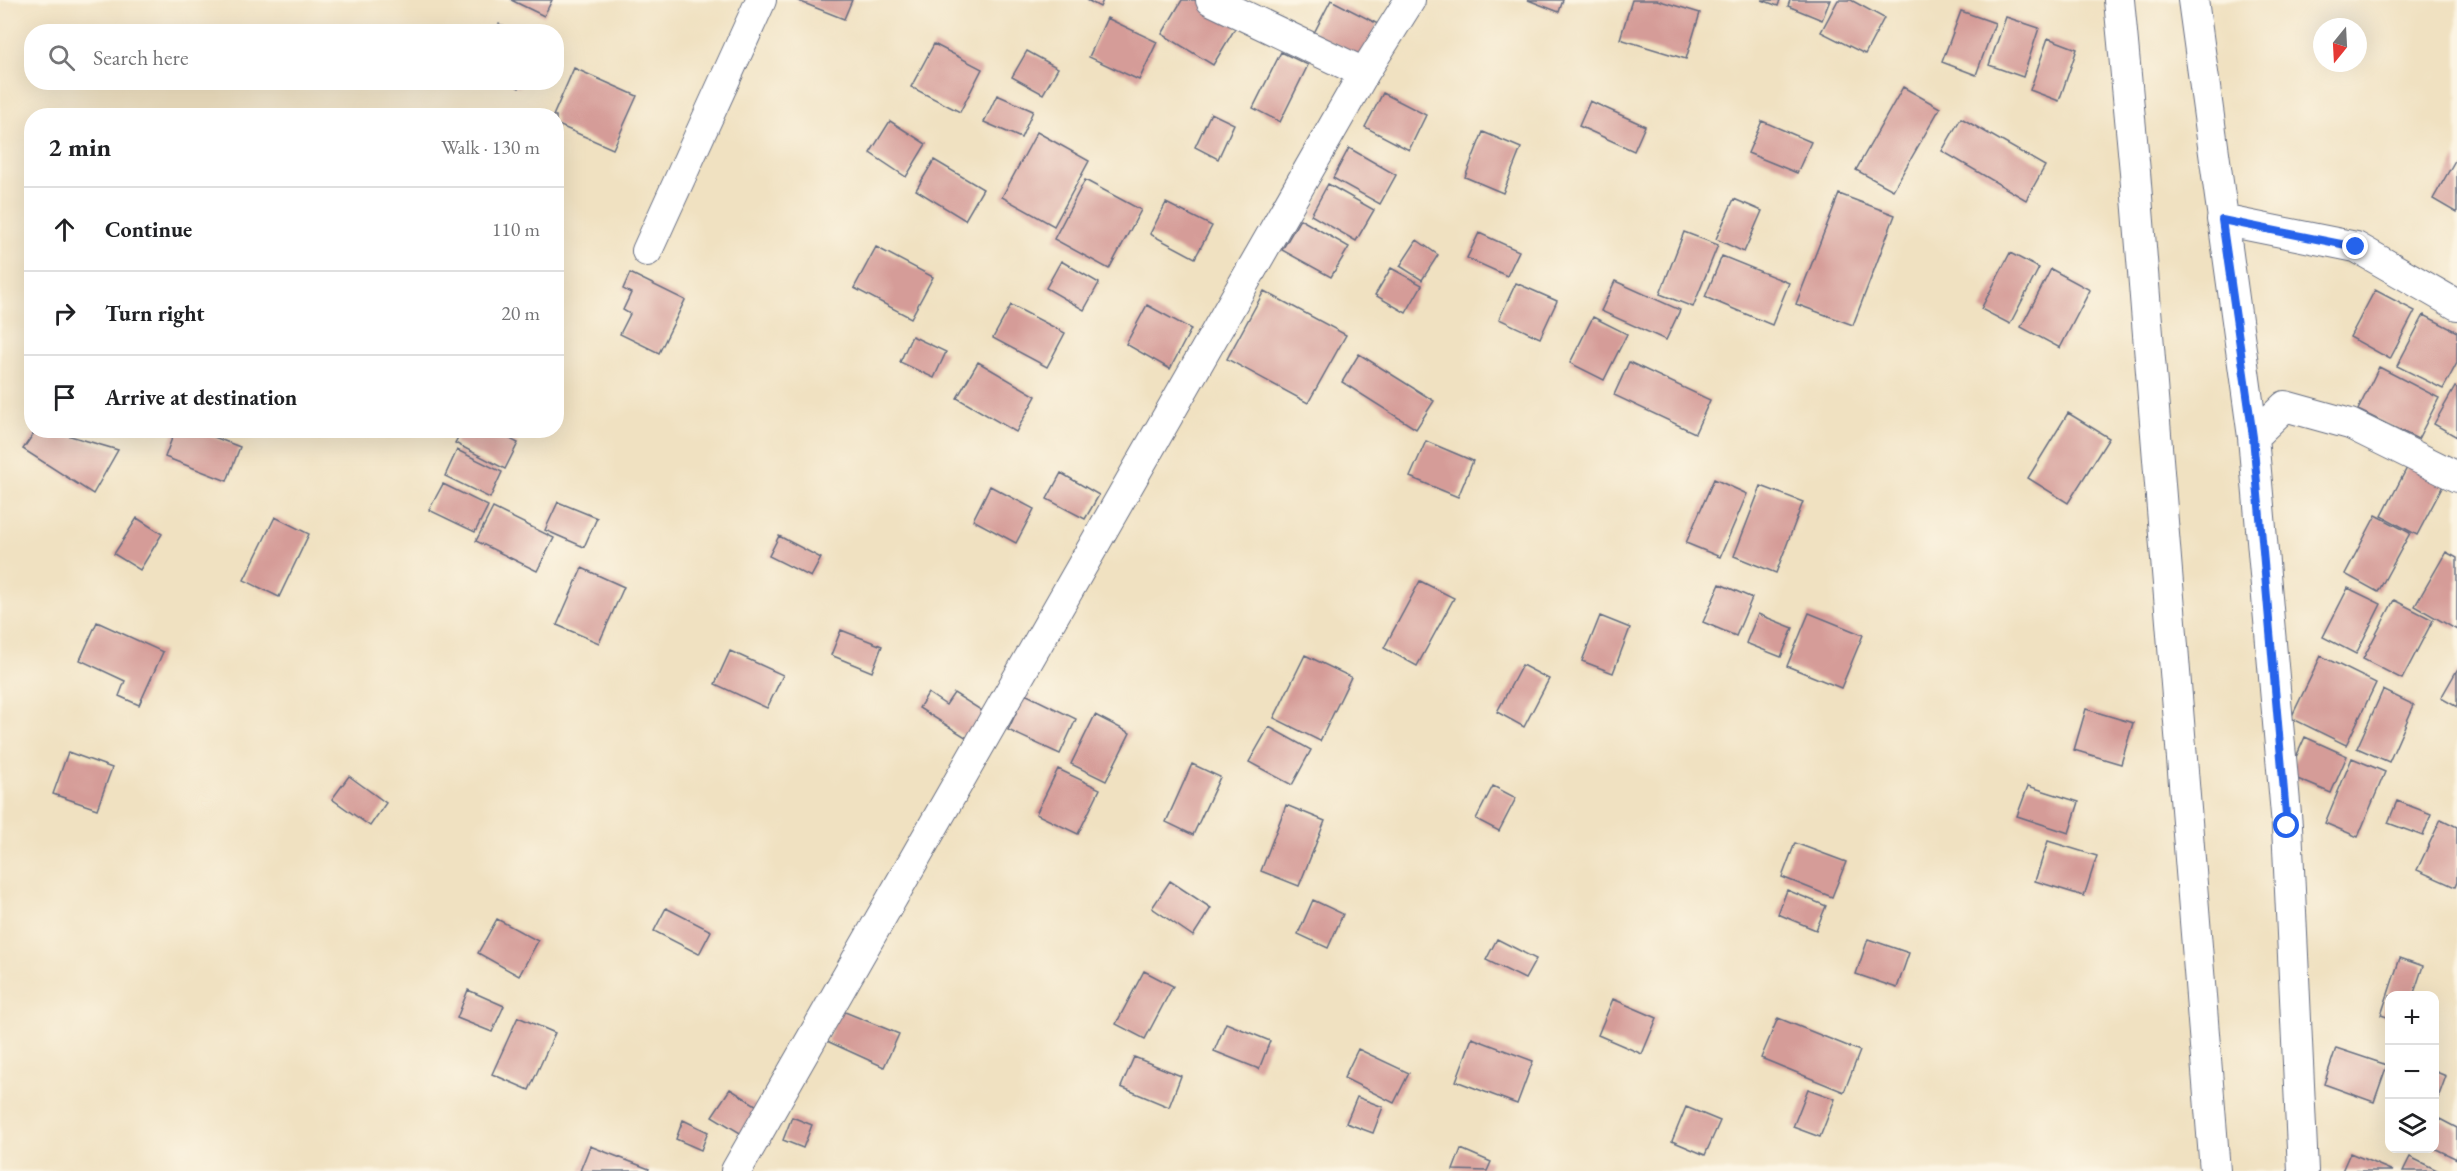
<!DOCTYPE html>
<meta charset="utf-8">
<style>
:root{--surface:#fff;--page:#f2f2f2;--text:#202124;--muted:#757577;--line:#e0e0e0}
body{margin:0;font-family:"EB Garamond",serif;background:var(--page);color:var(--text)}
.controls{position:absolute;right:18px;bottom:18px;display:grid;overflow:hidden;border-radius:12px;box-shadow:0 6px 24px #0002}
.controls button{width:54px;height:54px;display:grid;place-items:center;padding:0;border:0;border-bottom:2px solid var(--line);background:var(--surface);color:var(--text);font:30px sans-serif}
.compass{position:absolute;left:2313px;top:18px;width:54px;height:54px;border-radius:50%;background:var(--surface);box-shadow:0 6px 24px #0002;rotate:198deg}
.stop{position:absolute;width:18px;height:18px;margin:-14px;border:4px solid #2563eb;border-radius:50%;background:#fff}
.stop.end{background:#2563eb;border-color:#fff;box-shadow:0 2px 6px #0008}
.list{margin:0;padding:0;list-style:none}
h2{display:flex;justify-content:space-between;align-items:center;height:78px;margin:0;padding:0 24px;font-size:26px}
h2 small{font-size:20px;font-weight:400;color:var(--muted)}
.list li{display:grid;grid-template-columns:39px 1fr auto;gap:18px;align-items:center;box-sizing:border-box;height:84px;padding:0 24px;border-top:2px solid var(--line)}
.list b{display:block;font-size:22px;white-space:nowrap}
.list em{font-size:20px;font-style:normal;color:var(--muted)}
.icon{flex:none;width:33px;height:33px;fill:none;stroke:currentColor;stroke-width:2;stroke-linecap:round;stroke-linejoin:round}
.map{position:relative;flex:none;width:2457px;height:1171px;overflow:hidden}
.search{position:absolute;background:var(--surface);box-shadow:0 6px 24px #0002;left:24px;top:24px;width:540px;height:66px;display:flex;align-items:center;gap:15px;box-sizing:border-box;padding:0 21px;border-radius:24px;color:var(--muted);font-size:22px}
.panel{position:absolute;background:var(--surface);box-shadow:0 6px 24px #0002;left:24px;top:108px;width:540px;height:330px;border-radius:24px}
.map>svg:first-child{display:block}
.building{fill:#d59c98}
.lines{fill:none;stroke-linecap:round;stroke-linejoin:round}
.minor-casing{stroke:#666d81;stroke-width:32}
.minor{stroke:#fff;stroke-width:30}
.route{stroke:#2563eb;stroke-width:8}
</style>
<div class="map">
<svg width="2457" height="1171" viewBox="0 0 2457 1171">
<rect width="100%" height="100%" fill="#fcf5e5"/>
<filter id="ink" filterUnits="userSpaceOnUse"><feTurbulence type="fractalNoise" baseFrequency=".0167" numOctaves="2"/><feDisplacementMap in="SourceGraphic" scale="12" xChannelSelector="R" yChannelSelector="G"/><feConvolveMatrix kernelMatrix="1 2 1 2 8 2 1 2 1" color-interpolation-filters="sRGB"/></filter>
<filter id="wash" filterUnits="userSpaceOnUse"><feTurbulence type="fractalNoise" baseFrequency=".008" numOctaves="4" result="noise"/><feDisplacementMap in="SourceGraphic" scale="24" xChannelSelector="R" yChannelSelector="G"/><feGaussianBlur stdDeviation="1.35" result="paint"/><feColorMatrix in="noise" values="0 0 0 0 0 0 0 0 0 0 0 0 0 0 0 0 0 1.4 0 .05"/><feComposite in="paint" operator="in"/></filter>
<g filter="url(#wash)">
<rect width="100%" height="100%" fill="#f0e1c1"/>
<g id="blocks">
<!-- building -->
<path class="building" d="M511,0H552L544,16Z
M796,0H852L844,19Z
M1087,0H1103L1100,7Z
M1182,0H1202L1239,22L1213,65L1162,34Z
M1331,0L1378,24L1361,57L1314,33Z
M1528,0H1563L1559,12Z
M1632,0H1657L1700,13L1686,59L1620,39Z
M1762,0H1780L1778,6Z
M1790,0H1830L1822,20L1788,6Z
M1838,0H1851L1884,18L1865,54L1821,32Z
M1961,11L1995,23L1976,75L1942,62Z
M2006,17L2039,28L2023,77L1989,65Z
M1107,18L1157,42L1139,80L1089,57Z
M499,24L513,32H495Z
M2048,38L2077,49L2059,101L2030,90Z
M934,44L982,69L960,112L911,87Z
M1027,51L1058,68L1043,94L1012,77Z
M1281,52L1308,65L1280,122L1253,108Z
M574,68L637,96L613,149L556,124V116H553Z
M509,82H522L519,88Z
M1903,87L1940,108L1893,190L1856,170Z
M1383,93L1426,115L1409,150L1365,127Z
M997,95L1033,111L1021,138L984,122Z
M1590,101L1645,126L1634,151L1579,126Z
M1211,113L1234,124L1218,159L1195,147Z
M1961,118L2045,166L2026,200L1942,151Z
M890,121L926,144L906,177L870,153Z
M1762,121L1811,142L1797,173L1748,153Z
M1037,132L1089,161L1054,226L1002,197Z
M1483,132L1521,148L1503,193L1465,177Z
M1349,148L1396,175L1380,204L1333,178Z
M2457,157V213L2433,199Z
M934,160L983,189L965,220L916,190Z
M1085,180L1141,210L1109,269L1054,239Z
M1328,184L1374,210L1356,241L1311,215Z
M1839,194L1895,215L1853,325L1796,304Z
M1734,199L1762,211L1744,252L1716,239Z
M1166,203L1212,226L1195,258L1150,234Z
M1300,219L1349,247L1331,277L1282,250Z
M1684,232L1718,245L1693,307L1660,294Z
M1479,233L1519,251L1507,276L1467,258Z
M1417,240L1438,255L1422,280L1400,266Z
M876,247L933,277L911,318L854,288Z
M2010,253L2039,268L2010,324L1981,309Z
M1722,256L1789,283L1772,325L1705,297Z
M1061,261L1099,283L1084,310L1046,288Z
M1391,268L1422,285L1406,313L1375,295Z
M2051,269L2090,290L2060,348L2021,327Z
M630,273L685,300L659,353L620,334L630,314L623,310L631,293L623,289Z
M1615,281L1680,310L1666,340L1601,311Z
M1516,283L1557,301L1540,338L1499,319Z
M2375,290L2415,311L2390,359L2350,337Z
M1264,291L1346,335L1308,403L1227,359Z
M1011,305L1065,333L1047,367L993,338Z
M1147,305L1191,329L1170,369L1126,344Z
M2424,315L2457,332V363L2443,389L2397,366Z
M1593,317L1627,334L1604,380L1570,363Z
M912,336L946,352L934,378L900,362Z
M1359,354L1434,401L1416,429L1342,382Z
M978,362L1036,396L1016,432L957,398Z
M1629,362L1710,400L1695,433L1614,395Z
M2379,367L2439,398L2418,439L2358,410Z
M2455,387L2457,388V437L2434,424Z
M2068,413L2109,438L2068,503L2028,478Z
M36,430H50L118,450L93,494L23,449Z
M175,430H196L240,447L227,481L165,457Z
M462,430H493L518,443L505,469L455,443Z
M1426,441L1473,461L1458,497L1410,477Z
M457,450L502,472L490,498L445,476Z
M2410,462L2446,480L2417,535L2382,516Z
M1061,473L1099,495L1085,519L1047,499Z
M1714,479L1747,494L1720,557L1686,543Z
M443,484L488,506L475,532L429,510Z
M990,486L1034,509L1016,543L973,520Z
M1761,486L1803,502L1776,573L1734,556Z
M558,502L597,518L584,547L545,530Z
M493,508L554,538L537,571L476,541Z
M2376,515L2410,533L2378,592L2345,574Z
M275,517L309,534L279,597L244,580Z
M137,518L162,534L140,570L114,554Z
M779,536L821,558L811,577L769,556Z
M2446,552L2457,558V630L2415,606Z
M582,568L624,587L599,643L557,625Z
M1420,581L1454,598L1417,666L1384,648Z
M1720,584L1752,598L1736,636L1703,622Z
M2348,588L2381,604L2356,654L2323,637Z
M2394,600L2433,620L2402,679L2363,659Z
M1809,613L1863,635L1841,688L1787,666Z
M1758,614L1793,628L1781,657L1746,643Z
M1600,616L1630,628L1613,673L1582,661Z
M97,622L163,652L139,705L119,696L125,681L80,660Z
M841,630L882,646L872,672L831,655Z
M730,651L783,675L767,708L715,684Z
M1305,655L1351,677L1320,741L1274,718Z
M2321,656L2376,683L2346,745L2291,718Z
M1522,665L1549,679L1524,727L1497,712Z
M2457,670V707L2441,698Z
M2383,690L2414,705L2389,762L2357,748Z
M928,693L946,705L954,693L992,717L975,743L919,708Z
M1025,694L1076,719L1060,754L1008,730Z
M2086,709L2133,723L2121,764L2074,750Z
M1095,715L1130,733L1106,781L1071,764Z
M1269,727L1311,750L1292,785L1249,762Z
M2305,737L2347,756L2331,793L2288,775Z
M68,752L112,768L97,809L53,794Z
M2352,758L2385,772L2358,837L2325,823Z
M1192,764L1220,777L1193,835L1166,822Z
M1058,769L1100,789L1078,834L1036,814Z
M349,776L386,803L370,826L332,799Z
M1493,786L1516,798L1499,831L1476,819Z
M2028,786L2079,802L2069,833L2017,816Z
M2397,801L2431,814L2423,836L2388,823Z
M1286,805L1325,821L1299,886L1261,871Z
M2441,819L2457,827V882L2455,887L2417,870Z
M2048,841L2097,856L2084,896L2035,881Z
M1795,843L1846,862L1832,897L1782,877Z
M1170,881L1211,908L1193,936L1152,908Z
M1787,890L1826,906L1816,930L1778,914Z
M1313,900L1343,914L1328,948L1298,934Z
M666,908L711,931L699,954L654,931Z
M497,919L538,941L519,976L478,953Z
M1497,939L1536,959L1525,979L1486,960Z
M1868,939L1909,953L1897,988L1856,974Z
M2400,958L2423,966L2413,996H2390V1018L2381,1015Z
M1144,971L1173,986L1145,1039L1116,1024Z
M468,990L504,1006L492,1032L457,1018Z
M1613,999L1657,1018L1642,1054L1598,1035Z
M840,1010L899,1034L884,1067L827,1041Z
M518,1017L555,1033L529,1090L492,1074Z
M1778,1018L1860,1051L1844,1092L1761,1058Z
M1226,1023L1270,1041L1259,1069L1214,1051Z
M1472,1038L1533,1061L1517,1104L1456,1081Z
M2336,1048L2387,1065L2374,1102L2324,1084Z
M1358,1049L1409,1073L1394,1103L1344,1078Z
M1134,1057L1181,1076L1169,1107L1121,1087Z
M2434,1071L2446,1076L2435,1106H2434Z
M730,1089L767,1112L750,1139L712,1116Z
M1808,1089L1835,1099L1820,1137L1793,1127Z
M1357,1097L1383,1107L1373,1133L1346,1123Z
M1686,1107L1720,1121L1705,1155L1672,1141Z
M792,1117L812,1125L803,1148L783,1140Z
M2436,1117L2457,1128V1159L2434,1148Z
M683,1120L708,1132L701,1150L676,1139Z
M590,1146L649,1169L648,1171H580Z
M1461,1149L1491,1162L1487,1171L1453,1170Z
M2350,1153L2393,1171H2342Z
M2410,1157L2439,1171H2403Z"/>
</g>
</g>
<g filter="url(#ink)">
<use href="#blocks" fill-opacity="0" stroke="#666d81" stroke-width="1.5"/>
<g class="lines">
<!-- minor casing -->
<g class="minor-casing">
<path id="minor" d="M1211,0L1364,73
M2119,0L2135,172L2215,1171
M2193,0L2253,437L2287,826L2303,1171
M2222,220L2356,247L2457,305
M647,251L761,0
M2253,437L2285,406L2350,424L2457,477
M736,1171L1364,73L1410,0"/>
</g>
<!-- minor -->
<use href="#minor" class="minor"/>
</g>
</g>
<g class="lines" filter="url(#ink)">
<!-- route -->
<path class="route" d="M2287,826L2253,437L2222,220L2356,247"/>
</g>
</svg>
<div class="controls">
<button>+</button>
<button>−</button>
<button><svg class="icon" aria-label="layers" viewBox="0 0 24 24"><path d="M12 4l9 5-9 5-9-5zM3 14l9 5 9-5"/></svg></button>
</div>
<svg class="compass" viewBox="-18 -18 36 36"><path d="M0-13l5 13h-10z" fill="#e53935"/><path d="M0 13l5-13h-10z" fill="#757577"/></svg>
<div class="stop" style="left:2287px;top:826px"></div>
<div class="stop end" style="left:2356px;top:247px"></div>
<div class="search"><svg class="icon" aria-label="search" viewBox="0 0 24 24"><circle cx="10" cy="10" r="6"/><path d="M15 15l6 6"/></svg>Search here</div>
<section class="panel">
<h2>2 min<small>Walk · 130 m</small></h2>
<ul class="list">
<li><svg class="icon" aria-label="ahead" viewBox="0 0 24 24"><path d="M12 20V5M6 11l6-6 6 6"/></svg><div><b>Continue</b></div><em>110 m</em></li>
<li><svg class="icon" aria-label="right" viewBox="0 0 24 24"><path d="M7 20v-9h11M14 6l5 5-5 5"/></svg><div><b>Turn right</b></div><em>20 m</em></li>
<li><svg class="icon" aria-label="arrive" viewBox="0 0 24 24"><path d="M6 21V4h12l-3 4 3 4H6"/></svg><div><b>Arrive at destination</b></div></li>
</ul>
</section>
</div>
